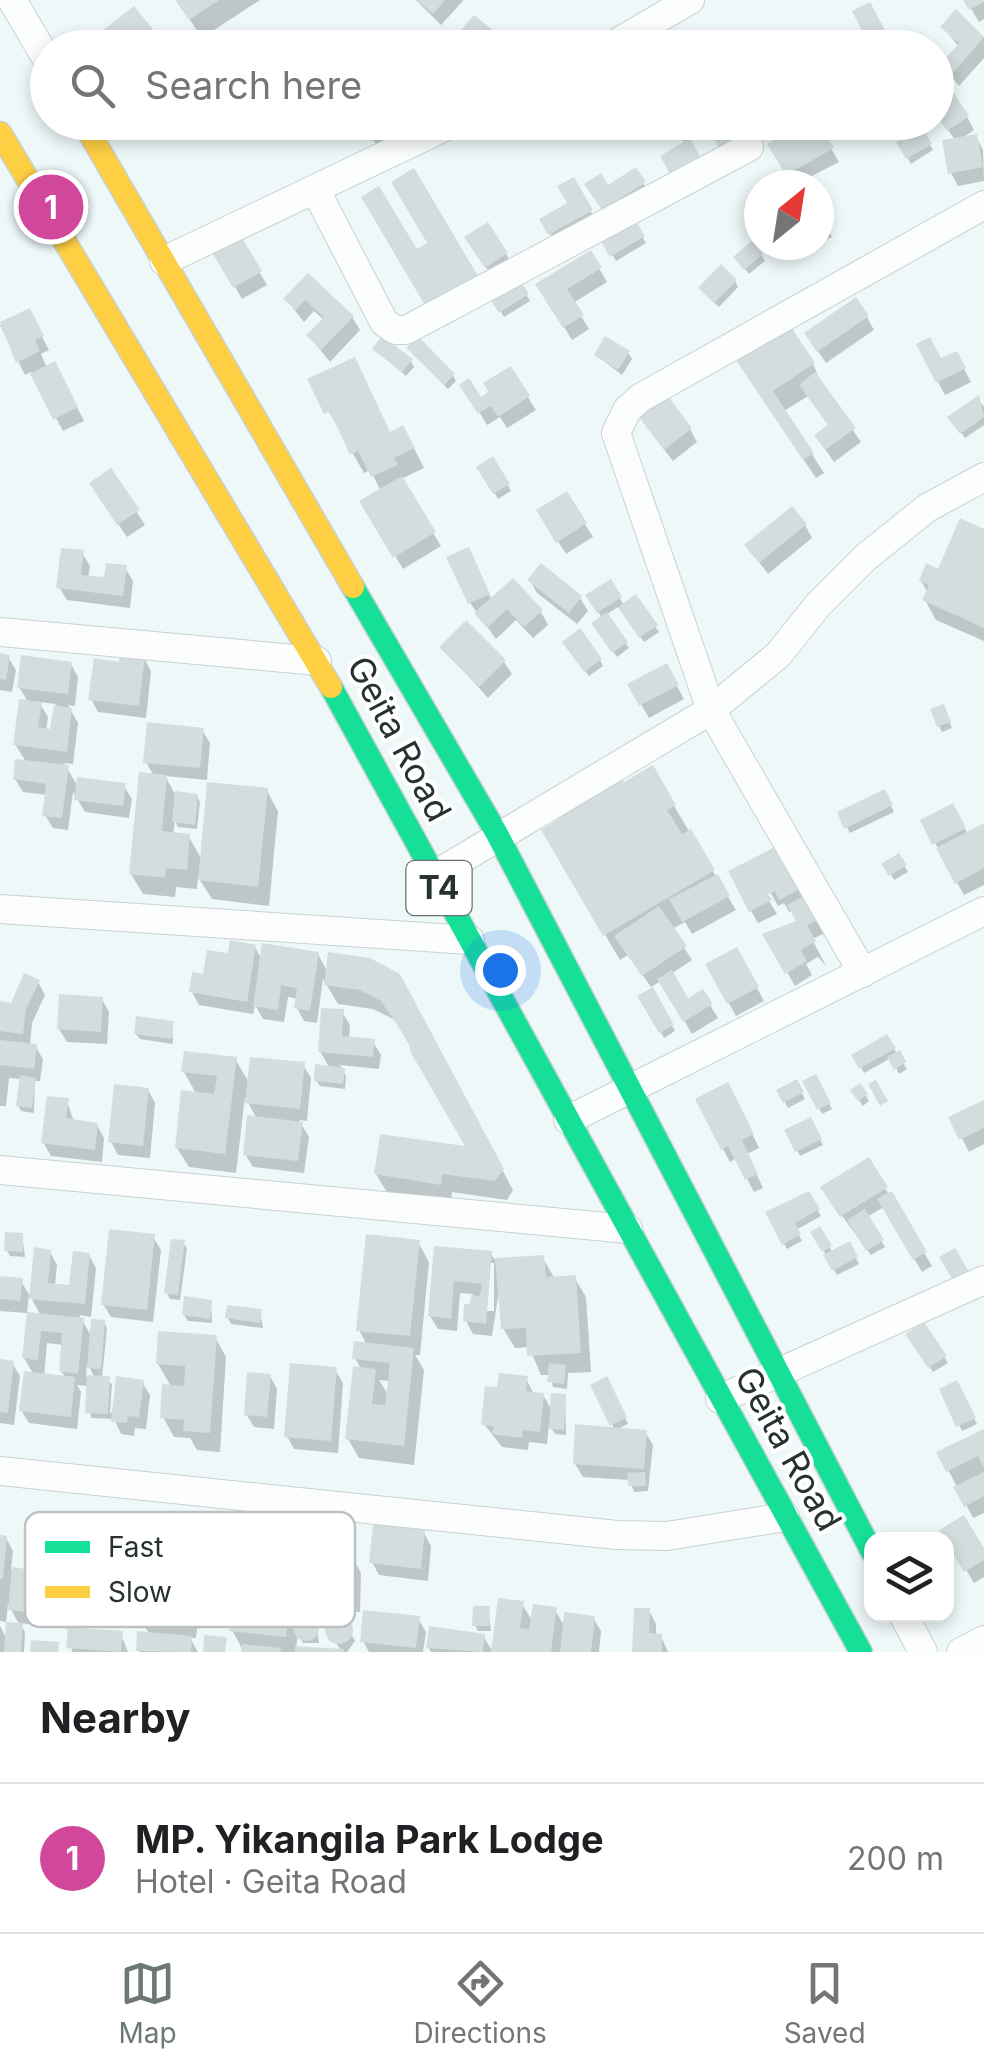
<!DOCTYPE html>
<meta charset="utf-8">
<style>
:root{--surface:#fff;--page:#f2f2f2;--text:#202124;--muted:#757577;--line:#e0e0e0;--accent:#6d7778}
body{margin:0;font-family:Inter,sans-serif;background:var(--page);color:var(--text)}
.controls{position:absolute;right:30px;bottom:30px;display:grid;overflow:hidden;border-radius:20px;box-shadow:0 5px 15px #0003}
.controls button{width:90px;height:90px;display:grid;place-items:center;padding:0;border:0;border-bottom:2px solid var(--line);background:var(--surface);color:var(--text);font:50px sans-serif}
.compass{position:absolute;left:744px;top:170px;width:90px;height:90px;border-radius:50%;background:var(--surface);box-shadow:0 5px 15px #0003;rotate:30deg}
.you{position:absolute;left:500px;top:970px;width:35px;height:35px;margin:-25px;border:8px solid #fff;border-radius:50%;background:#1a73e8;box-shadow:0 0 0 15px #1a73e833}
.badge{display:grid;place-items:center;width:65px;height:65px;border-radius:50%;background:var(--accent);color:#fff;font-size:32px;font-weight:700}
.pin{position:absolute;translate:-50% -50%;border:5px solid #fff;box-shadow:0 2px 10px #0006}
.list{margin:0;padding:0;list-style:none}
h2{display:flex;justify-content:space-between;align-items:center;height:130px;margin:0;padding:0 40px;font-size:42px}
h2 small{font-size:32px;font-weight:400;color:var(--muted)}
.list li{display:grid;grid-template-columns:65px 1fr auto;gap:30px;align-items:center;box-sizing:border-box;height:150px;padding:0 40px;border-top:2px solid var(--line)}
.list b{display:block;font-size:38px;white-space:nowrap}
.list p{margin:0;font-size:32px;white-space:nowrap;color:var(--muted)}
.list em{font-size:32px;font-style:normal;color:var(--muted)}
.icon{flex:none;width:55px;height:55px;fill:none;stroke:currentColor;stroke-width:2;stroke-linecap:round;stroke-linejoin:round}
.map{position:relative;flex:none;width:984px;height:1652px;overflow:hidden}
.search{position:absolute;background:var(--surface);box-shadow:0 5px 15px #0003;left:30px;right:30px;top:30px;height:110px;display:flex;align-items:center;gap:25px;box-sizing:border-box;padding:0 35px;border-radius:55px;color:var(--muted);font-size:38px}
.sheet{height:280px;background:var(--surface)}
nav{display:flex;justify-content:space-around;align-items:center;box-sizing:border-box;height:140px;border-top:2px solid var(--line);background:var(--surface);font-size:28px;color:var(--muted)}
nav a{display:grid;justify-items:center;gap:5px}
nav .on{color:var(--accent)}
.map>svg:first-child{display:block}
.shadow{fill:#0003;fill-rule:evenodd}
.building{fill:#d4ddde}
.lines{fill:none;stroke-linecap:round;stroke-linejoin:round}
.street-casing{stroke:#c8d1d2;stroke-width:30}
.fast-casing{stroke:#c8d1d2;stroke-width:25}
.slow-casing{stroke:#c8d1d2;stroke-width:25}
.street{stroke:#fcfefe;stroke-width:28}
.fast{stroke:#16e098;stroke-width:22}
.slow{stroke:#ffcf43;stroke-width:22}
.labels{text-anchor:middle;stroke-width:8;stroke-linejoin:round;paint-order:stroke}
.shield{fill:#fff;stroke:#686f70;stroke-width:2.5}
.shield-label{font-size:32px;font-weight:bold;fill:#273132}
.street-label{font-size:35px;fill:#273132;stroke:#fff}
.key{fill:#fff;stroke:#bec1c2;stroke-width:2.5}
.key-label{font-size:28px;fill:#273132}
</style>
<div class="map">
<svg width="984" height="1652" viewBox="0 0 984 1652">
<rect width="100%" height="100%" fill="#eef8f9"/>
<!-- shadow -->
<path class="shadow" d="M177,0H260L202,38Z
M416,0H463V1L441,25Z
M966,0H984V19L979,22Z
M869,5L887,39L874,46L855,12Z
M943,27L984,37V58L959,86L943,65L959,47Z
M936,113L967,117L974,130L961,139L976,137L983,150L984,181L958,186L951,173L955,140Z
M284,122H306L293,134Z
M360,122H384L392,135L377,145Z
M667,122H698L703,131L689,142L701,163L675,178L663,157L686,144Z
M707,122H758L766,137L729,159Z
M781,122H797L785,129Z
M816,122L839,162L794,185L771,145Z
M916,122L933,150L911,164L899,143L911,136Z
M635,170L651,196L611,221L595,197Z
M573,180L598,224L558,247L542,220L570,204Z
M819,212L832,237L819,243Z
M632,219L646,243L616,261L602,237Z
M238,236L267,285L242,299L214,250Z
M792,245H815L797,254Z
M475,250L506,254L513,267L494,279Z
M590,253L607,282L573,303L589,329L572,340L539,285Z
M761,255L765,261L749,274L740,263Z
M308,276L352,317L360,330L330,362L309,336L324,320L314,311L304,322L286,299Z
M518,281L530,301L504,317L492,297Z
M735,281L738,287L719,307L705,294Z
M29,311L49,350L41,354L47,368L62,377L84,421L63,431L31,372L25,375L0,325Z
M867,317L874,330L826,363L815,347Z
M375,349L411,361L414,367L406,376Z
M628,353L632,359L622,375L596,355Z
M413,354L453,375L456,381L448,389Z
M956,354L971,382L945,395L938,382L941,361Z
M813,364L822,385L861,442L834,462L825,449L830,427L808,396L784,411L824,473L816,478L750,380Z
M510,369L536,410L507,428L500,417L487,425L463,385L480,400Z
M311,380L414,448L424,468L403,478L405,486L441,546L403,569L363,502L381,491L370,470L364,473Z
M978,399L984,407V425L965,438L951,418Z
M646,426L690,429L697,442L673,461Z
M493,460L511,491L498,499L479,467Z
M111,472L145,525L127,537L100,497Z
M566,494L593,537L566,554L539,511Z
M805,525L812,538L768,574L747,546Z
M984,531V641L936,620L925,600L928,593L921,581L939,572Z
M82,553L90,566L88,578L106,580L125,568L133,581L130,608L67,600L59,587Z
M475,563L492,601L541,612L548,625L533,638L516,620L496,639L470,603Z
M530,580L580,598L588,611L577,624L537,593Z
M610,583L624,605L636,598L659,632L644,642L618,607L606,615L629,648L617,657L597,629L602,618L588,596Z
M442,647L504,662L512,674L488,698Z
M568,648L600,660L603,666L589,676Z
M0,656L8,657L16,670L12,692L0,690Z
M144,658L151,671L146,718L98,712L91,699Z
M71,664L78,677L75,706L68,705L78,723L73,764L64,763L78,787L124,786L132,799L129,818L85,812L73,792L68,830L53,828L45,815L47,795L23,792L15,779L26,762L15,744L28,702L19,687ZM39,702L56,704L52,732L46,731L48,717Z
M666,666L684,699L649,718L630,685Z
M946,713L952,728L942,732L939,726Z
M202,730L210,743L207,780L165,776L175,794L197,796L200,802L197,829L178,827L175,821L173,835L189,837L202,860L267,791L278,811L269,906L212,899L198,877L197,889L176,887L175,897L143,894L131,874L154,776L146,762Z
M652,769L736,910L692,934L685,922L672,929L692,960L671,974L687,1002L702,992L718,1018L692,1034L661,981L651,987L628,955L620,960L544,831Z
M884,792L894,812L850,833L840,814Z
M952,806L968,834L984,827V885L964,895L923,821Z
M776,849L836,955L823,934L812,939L826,966L818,957L806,964L812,975L795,986L766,935L800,922L792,910L789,912L784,903L778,906L768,888L763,891L777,914L758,923L751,911Z
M898,856L908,872L894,880L885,864Z
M255,947L262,960L318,954L328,973L411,997L513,1190L507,1200L452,1192L451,1204L388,1194L376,1174L470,1150L395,1020L373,1009L338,1004L323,979L317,1023L304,1021L297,1008L298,999L288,997L284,1022L263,1019L255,1005L253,1014L199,1005L192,992L205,977L230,956Z
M736,950L764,1001L736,1016L708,965Z
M38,982L45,995L32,1023L30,1045L35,1046L43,1059L40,1081H35L34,1113L21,1111L18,1105L22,1079L9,1078L6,1106H0V1004L12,1005Z
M652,991L675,1031L664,1038L641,997Z
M102,999L109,1012L107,1044L67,1042L59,1029Z
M342,1012L350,1025L349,1040L373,1042L381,1055L379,1069L340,1065L346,1076L345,1089L320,1086L316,1080L330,1069L320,1051Z
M172,1023L173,1044L140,1039L136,1034Z
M886,1037L907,1069L899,1074L891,1058L864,1073L854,1056Z
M235,1059L250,1084L303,1065L311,1078L307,1121L299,1120L309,1137L304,1173L253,1167L245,1154L257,1119L245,1097L236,1173L189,1167L177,1148L197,1095L184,1072Z
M815,1077L832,1109L822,1114L805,1082Z
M796,1082L805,1099L788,1108L779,1091Z
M860,1086L869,1101L863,1106L853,1091Z
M148,1090L155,1103L150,1158L118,1155L111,1142Z
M735,1098L759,1148L747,1154L763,1188L754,1192L736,1158L730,1162L723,1149Z
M67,1101L74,1122L97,1125L104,1138L102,1162L51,1156L43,1142Z
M984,1102V1144L969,1152L952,1118Z
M810,1120L823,1145L800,1156L788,1131Z
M868,1160L932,1266L922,1272L884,1207L867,1217L885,1247L871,1255L831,1201Z
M808,1194L821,1216L796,1230L802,1241L787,1249L768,1214Z
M819,1229L833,1253L849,1245L859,1264L837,1275L814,1233Z
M22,1235L25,1257L10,1256L7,1251Z
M153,1237L161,1250L153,1322L111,1317L103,1304Z
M418,1242L429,1262L420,1355H415L424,1370L414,1465L359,1458L348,1439L361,1369L355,1358L367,1345L359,1330ZM379,1380L390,1381L389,1396Z
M183,1243L187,1248L180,1300L170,1299L167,1293Z
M436,1249L491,1254L495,1260L542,1257L555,1279L574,1277L586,1297L591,1372L568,1373L567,1389L553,1387L550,1375H541L529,1347L515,1348L503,1328L500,1284L492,1336L473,1334L466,1321L473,1294L460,1293L457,1331L438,1329L430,1316ZM489,1263H494V1311H485Z
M50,1252L57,1265L55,1286L72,1288L89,1255L96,1268L91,1317L79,1315L92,1337L104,1323L107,1328L102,1378L112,1384L110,1414L142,1382L150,1395L146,1429L135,1428L134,1436L121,1434L114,1419L91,1418L89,1386L77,1385L81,1392L77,1429L29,1423L21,1410L34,1375L24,1358L41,1316L29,1294L27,1313L0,1311V1278L21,1281L31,1298ZM47,1343L64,1345L61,1371L66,1378L44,1376ZM87,1363L95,1378L86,1377Z
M211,1302L212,1323L188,1321L184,1315Z
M260,1311L263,1328L231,1324L228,1318Z
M923,1325L948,1363L933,1372L909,1335Z
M215,1337L226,1357L220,1452L197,1450L190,1438L174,1437L163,1417L172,1388L158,1364Z
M0,1362L12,1363L20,1376L14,1425L0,1423Z
M335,1370L343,1383L338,1453L294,1449L287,1436Z
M270,1376L277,1389L274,1429L254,1427L246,1414Z
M526,1379L534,1394L543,1395L553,1412L565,1396L566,1435L555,1434L549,1424L547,1444L529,1442L528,1450L502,1447L484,1424L499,1390Z
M606,1380L628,1424L615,1430L645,1432L653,1445L648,1491L634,1492L630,1480L583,1477L575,1464L615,1430L593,1386Z
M956,1383L977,1424L962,1431L942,1390Z
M984,1435V1513L973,1518L940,1454Z
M242,1510L297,1517L308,1536L305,1569L321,1570L325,1576L323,1603L302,1601L300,1618H310L317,1626L319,1643H303L298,1634L296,1649L342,1651L328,1633V1626L337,1619L344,1620L355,1641L347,1652H244L232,1630L272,1603L276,1563L264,1561L261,1596L247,1595L235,1575Z
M942,1530L984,1553V1577L974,1583Z
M424,1533L431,1546L428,1581L379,1575L372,1562Z
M0,1537L6,1538L13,1551L11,1570L32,1572L39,1591L47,1592L71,1544L80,1558L91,1549L97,1560L132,1564L140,1577L137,1602L85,1597L76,1582L71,1630L121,1634L128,1652H72L70,1629L20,1623L25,1632L24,1652H0V1626L7,1639L20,1626L8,1604L6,1622L0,1621Z
M354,1560L361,1573L360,1612L337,1611L329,1598Z
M522,1604L533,1622L555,1610L565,1627L593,1618L601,1631L599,1652H493Z
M488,1608L491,1631H478L475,1625Z
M190,1609L198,1622L196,1638H190L198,1652H139L150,1635L141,1620Z
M649,1611L656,1624V1636H661L668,1652H634Z
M418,1619L426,1632L423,1652H369L363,1641Z
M483,1636L493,1652H431L429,1648Z"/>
<!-- building -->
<path class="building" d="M175,0H219L189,20Z
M417,0H445L433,14Z
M963,0H984V2L969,10Z
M870,2L886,32L868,42L852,11Z
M134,6L168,48H116L102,31Z
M956,9L984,37L951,75L940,65L959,43L940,27Z
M474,15L515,48H472L457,35Z
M942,76L969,116L947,131L936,115V80Z
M358,122H387L391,128L372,141Z
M668,122H690L678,133Z
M705,122H762L719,148Z
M804,122H819L834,148L786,175L767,144Z
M900,122H919L932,144L906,159L896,142L908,135Z
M977,134L983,167L948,174L942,140Z
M690,138L700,156L670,174L660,156Z
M636,167L646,182L602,210L584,184L601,173L608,185Z
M414,168L478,276L426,307L361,197L379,186L417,249L427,243L391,182Z
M574,177L593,210L548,235L539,219L567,203L557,186Z
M633,216L645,236L610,257L598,236Z
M488,222L508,253L485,268L464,237Z
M239,233L262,271L233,288L210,249Z
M752,241L763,254L744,270L733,257Z
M591,250L602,268L567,289L584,315L563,328L535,284Z
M721,264L737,280L714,303L698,288Z
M308,273L354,316L321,350L306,335L324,317L305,300L296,310L283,299Z
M518,277L529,294L499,313L488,296Z
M856,297L869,316L817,352L804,333Z
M30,308L44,336L35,340L40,351L16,363L0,322Z
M789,324L815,363L773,391L814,453L803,460L736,360Z
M382,336L413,359L402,372L372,349Z
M418,336L455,374L444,385L406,348Z
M605,336L630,351L618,370L594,355Z
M930,337L941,358L957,351L966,368L936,383L916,344Z
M355,357L390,432L403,425L415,448L394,458L398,465L371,477L358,451L350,455L330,411L324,414L307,379Z
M55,361L78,407L53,420L30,374Z
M511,366L530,396L498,417L491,406L478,414L459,385L469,378L481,397L489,392L483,383Z
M815,372L856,428L825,450L814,435L828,425L799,385Z
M664,391L692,428L664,450L635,412Z
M979,395L984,417L960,434L947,417Z
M493,456L510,484L493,494L476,467Z
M111,468L140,510L117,525L89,483Z
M402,476L436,532L393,558L359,501Z
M567,491L587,523L556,543L536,510Z
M792,506L807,524L759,563L744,545Z
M960,518L984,529V628L922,600L929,585L919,581L926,563L938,569Z
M469,547L490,594L468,604L446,557Z
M61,548L84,550L81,575L104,577L106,563L127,565L123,596L56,588Z
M541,563L582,596L569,613L527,580Z
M513,578L543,610L524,627L507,609L487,628L474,613Z
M611,579L622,597L597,613L585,595Z
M636,594L658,625L639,638L618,607Z
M607,612L628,642L612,653L591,623Z
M466,620L506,660L479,687L439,647Z
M580,628L602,659L584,672L562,642Z
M0,653L10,655L6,680L0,679Z
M120,653L145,656L139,706L88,700L94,658L119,662Z
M21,655L72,662L68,694L17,688Z
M667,663L679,685L639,706L627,684Z
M19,699L42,702L38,727L50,729L54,705L72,708L67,752L13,745Z
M944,704L951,722L937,727L930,709Z
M147,722L204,728L200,768L143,763Z
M15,759L69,765L62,818L42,816L46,784L13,779Z
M653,765L676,805L667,810L682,834L691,829L715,870L603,936L541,830L559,819L554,811L618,773L624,782Z
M139,772L167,775L162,831L190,834L187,870L166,868L165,878L129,874Z
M77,777L126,783L123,806L74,800Z
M207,782L268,788L258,887L198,880Z
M885,789L893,805L844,829L837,812Z
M175,791L198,794L195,825L172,822Z
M953,803L966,828L932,845L920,820Z
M984,823V868L955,884L936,848Z
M777,846L800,889L779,900L775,891L768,894L772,900L749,912L728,871Z
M899,853L907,865L889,876L881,864Z
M718,874L730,896L682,922L669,899Z
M804,896L818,920L807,925L816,941L801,950L807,961L785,974L762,934L796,921L787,905Z
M659,906L687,946L642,976L614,936Z
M230,940L256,945L247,1002L189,992L192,972L203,974L207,950L228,953Z
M262,943L319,952L310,1011L294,1008L297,988L281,985L278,1010L253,1006Z
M737,947L759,987L727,1004L705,964Z
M328,952L370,958L400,974L504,1169L495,1181L442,1174L441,1185L374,1174L380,1134L465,1146L411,1053L409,1043L381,1001L360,990L324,985Z
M672,970L688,998L703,989L713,1004L683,1022L657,979Z
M24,973L40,980L26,1009L23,1034L0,1031V1001L11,1003Z
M653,987L674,1025L659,1033L637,996Z
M59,994L103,997L101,1032L57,1029Z
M321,1008L344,1009L342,1036L375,1039L373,1057L318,1052Z
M136,1016L174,1021L171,1039L134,1034Z
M887,1034L896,1048L859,1069L851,1055Z
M0,1040L37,1044L34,1069L0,1065Z
M900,1050L906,1062L894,1070L887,1057Z
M184,1051L237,1057L225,1154L175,1148L181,1090L214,1094L217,1076L181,1072Z
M250,1057L305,1062L300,1109L245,1103Z
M315,1064L345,1068L343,1084L314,1081Z
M816,1074L831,1103L817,1110L802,1081Z
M20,1075L36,1078L32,1108L16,1106Z
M797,1079L804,1092L783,1103L776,1090Z
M876,1080L888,1101L880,1106L868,1084Z
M728,1082L754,1134L742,1140L758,1174L745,1180L728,1146L721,1150L695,1099Z
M860,1083L868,1094L858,1101L850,1090Z
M114,1084L149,1088L143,1146L108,1142Z
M47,1096L69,1098L66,1118L98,1123L95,1150L41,1143Z
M984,1100V1128L959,1140L948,1117Z
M247,1115L303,1122L298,1161L243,1155Z
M811,1117L822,1139L795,1152L784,1130Z
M869,1157L888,1187L840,1217L820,1187Z
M809,1191L820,1209L795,1223L801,1234L782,1245L765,1212Z
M892,1191L927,1252L913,1260L877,1199Z
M865,1209L884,1240L866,1251L847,1220Z
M820,1226L832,1246L822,1252L810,1232Z
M109,1229L155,1234L147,1310L101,1305Z
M5,1232L23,1233V1252L4,1251Z
M366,1234L420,1240L410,1336L356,1331Z
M171,1239L185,1240L178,1295L164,1293Z
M850,1241L858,1257L832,1271L823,1255Z
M434,1246L492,1251L486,1324L463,1321L464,1304H470L471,1295L480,1296L482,1284L454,1281L451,1319L428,1316Z
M34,1247L51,1250L48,1283L69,1285L73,1251L90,1253L85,1304L29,1299Z
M955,1248L969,1272L954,1282L939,1257Z
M544,1255L546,1277L576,1275L581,1353L527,1356L526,1328L501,1329L495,1258Z
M0,1276L23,1278L20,1301L0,1299Z
M184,1296L212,1300L210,1319L182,1315Z
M227,1305L262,1309L260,1323L225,1318Z
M27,1312L84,1318L78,1374L59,1371L62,1333L41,1331L38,1360L22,1358Z
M91,1319L105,1320L101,1369L87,1368Z
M924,1322L947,1356L928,1368L905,1334Z
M158,1331L217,1335L210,1433L183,1431L184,1420L160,1418L162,1384L184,1386L185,1366L156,1364Z
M354,1341L414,1348L404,1446L345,1439L353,1366L376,1369L372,1404L385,1405L390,1363L352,1359Z
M0,1359L14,1361L8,1413L0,1412Z
M290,1363L337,1367L331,1441L284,1437Z
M549,1363L566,1365L564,1384L547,1382Z
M24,1371L75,1377L71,1417L19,1411Z
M247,1372L271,1374L267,1417L244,1415Z
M499,1373L528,1376L526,1391L544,1393L540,1432L523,1430L522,1438L492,1434L494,1426L481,1425L485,1386L497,1387Z
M87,1375L110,1376L108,1414L85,1413Z
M116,1376L144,1380L139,1417L128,1416L127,1423L111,1422Z
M607,1376L627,1417L610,1426L590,1385Z
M957,1380L976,1418L956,1427L939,1389Z
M551,1393L566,1394L564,1430L549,1429Z
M575,1424L647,1430L644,1469L573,1464Z
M984,1429V1468L978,1456L946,1472L936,1452Z
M645,1472L646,1486H628L627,1473Z
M984,1472V1496L964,1507L953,1487Z
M240,1507L299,1514L286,1637L229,1631L233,1596L270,1600L276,1545L254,1543L251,1577L233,1575Z
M964,1515L984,1548V1560L964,1572L939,1530Z
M373,1524L425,1530L421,1569L369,1563Z
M0,1535L7,1536L3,1579H0Z
M50,1539L73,1541L65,1617L8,1610L12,1567L33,1570L31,1588L45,1589Z
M498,1598L524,1601L520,1628L529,1629L533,1604L557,1607L551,1652H491Z
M473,1606H490L489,1626H472Z
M634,1608H650L649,1633L662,1634V1652H632Z
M363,1610L420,1616L416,1648L360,1642Z
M564,1612L595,1616L591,1652H560Z
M293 1628a13 13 0 1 1 26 0a13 13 0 1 1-26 0Z
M325 1630a14 14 0 1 1 28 0a14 14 0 1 1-28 0Z
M6,1622L23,1623L21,1652H4Z
M429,1626L485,1634L483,1652L426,1648Z
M68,1627L123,1631L121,1652L66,1648Z
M137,1631L192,1636L191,1652L136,1651Z
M204,1635L227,1637L225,1652H203Z
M31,1640L59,1642L58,1652H30Z
M242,1644L281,1648L280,1652H241Z
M295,1646L344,1649V1652H295Z"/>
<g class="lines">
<!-- street casing -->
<g class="street-casing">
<path id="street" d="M12,0L48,61
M608,48L690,0
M316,191L384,322L395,330H406L749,147
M164,261L455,122
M0,632L317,661
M433,876L711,710L778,655L818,605L866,557L927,508L984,477
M0,909L470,940
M863,973L711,710L616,433L627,410L640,398L984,205
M568,1120L984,911
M0,1170L628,1229
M720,1399L984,1280
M0,1471L617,1535L667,1536L785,1517
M903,1614L923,1652
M961,1652L984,1640"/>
</g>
<!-- fast casing -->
<g class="fast-casing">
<path id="fast" d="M353,587L496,832L872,1552
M331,687L861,1652"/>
</g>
<!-- slow casing -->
<g class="slow-casing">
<path id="slow" d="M83,122L353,587
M0,133L331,687"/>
</g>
<!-- street -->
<use href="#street" class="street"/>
<!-- fast -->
<use href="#fast" class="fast"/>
<!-- slow -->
<use href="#slow" class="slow"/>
</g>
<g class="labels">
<!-- shield labels -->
<rect class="shield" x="406.5" y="861" width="65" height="54" rx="8"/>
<g class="shield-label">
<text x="439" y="899">T4</text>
</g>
<!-- street labels -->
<g class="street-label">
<text transform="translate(399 739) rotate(62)" y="12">Geita Road</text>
<text transform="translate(788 1449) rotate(61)" y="12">Geita Road</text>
</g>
</g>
<!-- legend -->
<rect x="25" y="1512" width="330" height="115" rx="15" class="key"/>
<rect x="45" y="1541" width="45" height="12" fill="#16e098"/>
<rect x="45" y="1586" width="45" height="12" fill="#ffcf43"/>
<g class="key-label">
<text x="108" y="1557">Fast</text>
<text x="108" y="1602">Slow</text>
</g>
</svg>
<div class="controls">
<button><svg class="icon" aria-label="layers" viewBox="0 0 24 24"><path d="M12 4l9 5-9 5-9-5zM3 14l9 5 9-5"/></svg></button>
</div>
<svg class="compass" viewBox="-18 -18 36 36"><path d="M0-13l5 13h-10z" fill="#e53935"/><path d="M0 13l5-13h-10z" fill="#757577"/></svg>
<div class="you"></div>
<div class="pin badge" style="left:51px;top:207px;background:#d1479c">1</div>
<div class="search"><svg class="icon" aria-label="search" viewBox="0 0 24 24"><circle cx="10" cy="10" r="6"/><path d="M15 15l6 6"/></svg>Search here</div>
</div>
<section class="sheet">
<h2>Nearby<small></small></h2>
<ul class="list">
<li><span class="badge" style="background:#d1479c">1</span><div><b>MP. Yikangila Park Lodge</b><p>Hotel · Geita Road</p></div><em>200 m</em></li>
</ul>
</section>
<nav>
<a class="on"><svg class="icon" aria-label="map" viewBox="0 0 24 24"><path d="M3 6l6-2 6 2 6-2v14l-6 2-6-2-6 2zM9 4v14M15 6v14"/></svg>Map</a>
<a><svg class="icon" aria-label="directions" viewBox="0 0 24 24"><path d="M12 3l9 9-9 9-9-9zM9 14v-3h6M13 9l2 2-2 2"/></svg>Directions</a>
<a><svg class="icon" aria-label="saved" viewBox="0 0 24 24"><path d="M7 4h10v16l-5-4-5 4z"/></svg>Saved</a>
</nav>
